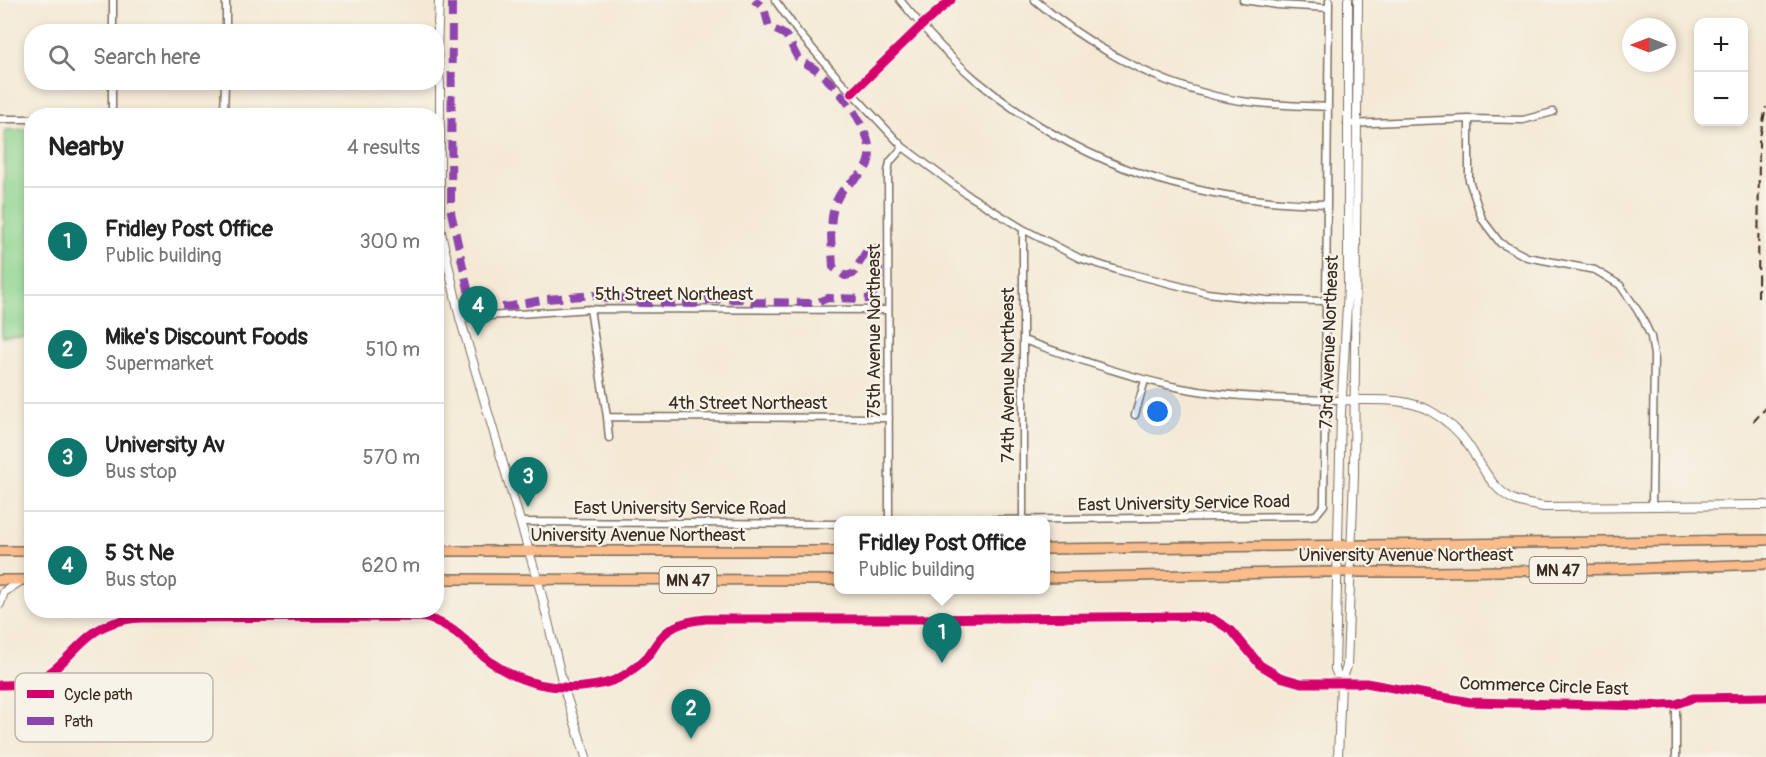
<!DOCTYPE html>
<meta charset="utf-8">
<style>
:root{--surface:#fff;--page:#f6f6f6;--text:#222;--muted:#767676;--line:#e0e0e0;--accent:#0f766e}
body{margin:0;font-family:Pangolin,sans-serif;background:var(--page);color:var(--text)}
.controls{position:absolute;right:18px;top:18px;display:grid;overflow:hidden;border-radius:12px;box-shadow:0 3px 9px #0003}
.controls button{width:54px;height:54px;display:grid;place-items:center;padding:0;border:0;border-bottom:2px solid var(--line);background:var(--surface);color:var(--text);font:30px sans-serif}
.compass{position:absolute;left:1622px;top:18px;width:54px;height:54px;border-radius:50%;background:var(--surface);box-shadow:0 3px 9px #0003;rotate:270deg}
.you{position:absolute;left:1158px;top:412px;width:21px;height:21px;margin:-15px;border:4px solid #fff;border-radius:50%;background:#1a73e8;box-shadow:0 0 0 9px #1a73e833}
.badge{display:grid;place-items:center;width:39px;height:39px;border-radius:50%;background:var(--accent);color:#fff;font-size:20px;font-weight:700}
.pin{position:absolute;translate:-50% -50px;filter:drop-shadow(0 2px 3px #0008)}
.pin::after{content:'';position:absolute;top:32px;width:21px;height:18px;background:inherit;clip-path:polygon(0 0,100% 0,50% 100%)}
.popup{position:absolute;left:834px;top:516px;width:216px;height:78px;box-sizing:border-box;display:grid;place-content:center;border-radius:12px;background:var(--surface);filter:drop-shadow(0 2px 4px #0005);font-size:20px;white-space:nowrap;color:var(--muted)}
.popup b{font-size:22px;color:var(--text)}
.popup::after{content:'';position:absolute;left:50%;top:100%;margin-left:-12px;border:12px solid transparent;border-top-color:var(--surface)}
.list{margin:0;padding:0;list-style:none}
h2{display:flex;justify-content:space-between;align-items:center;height:78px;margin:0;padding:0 24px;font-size:26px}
h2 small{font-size:20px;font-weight:400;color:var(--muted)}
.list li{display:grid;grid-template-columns:39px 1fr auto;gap:18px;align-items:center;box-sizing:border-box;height:108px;padding:0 24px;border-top:2px solid var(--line)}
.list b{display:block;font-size:22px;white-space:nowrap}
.list p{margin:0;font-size:20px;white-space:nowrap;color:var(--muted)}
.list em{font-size:20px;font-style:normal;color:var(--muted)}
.icon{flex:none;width:33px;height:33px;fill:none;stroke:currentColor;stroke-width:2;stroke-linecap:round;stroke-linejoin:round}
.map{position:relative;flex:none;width:1766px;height:757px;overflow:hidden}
.search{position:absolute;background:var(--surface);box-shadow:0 3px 9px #0003;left:24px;top:24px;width:420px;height:66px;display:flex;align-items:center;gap:15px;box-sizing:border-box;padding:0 21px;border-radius:24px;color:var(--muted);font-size:22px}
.panel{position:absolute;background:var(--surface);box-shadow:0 3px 9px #0003;left:24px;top:108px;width:420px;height:510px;border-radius:24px}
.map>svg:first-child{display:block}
.green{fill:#8dd48e;stroke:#647f56;stroke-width:1.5}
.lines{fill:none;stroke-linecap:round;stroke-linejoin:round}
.minor-casing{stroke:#7c6d5e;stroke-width:9}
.tertiary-casing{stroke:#7c6d5e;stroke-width:10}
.primary-casing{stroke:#7c6d5e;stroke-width:12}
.minor{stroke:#fff;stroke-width:6}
.tertiary{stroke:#fff;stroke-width:8}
.primary{stroke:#f9bc8a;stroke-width:9}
.rail{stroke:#3b2a1e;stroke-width:2;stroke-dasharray:9 4.5;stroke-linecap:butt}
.quiet{stroke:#8e44ad;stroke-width:8;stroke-dasharray:15 8;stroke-linecap:butt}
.cycleway-casing{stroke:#f7f3e8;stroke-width:13}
.cycleway{stroke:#d6006c;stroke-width:9}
.labels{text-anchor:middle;stroke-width:4.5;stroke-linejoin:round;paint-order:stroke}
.shield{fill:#f7f3e8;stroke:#73665b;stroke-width:1.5}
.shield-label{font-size:16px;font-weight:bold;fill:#3b2a1e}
.street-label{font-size:18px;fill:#3b2a1e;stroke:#f7f3e8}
.key{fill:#f7f3e8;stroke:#bfb7ab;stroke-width:1.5}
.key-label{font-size:16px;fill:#3b2a1e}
</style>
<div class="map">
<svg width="1766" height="757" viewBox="0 0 1766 757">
<rect width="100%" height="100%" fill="#f7f3e8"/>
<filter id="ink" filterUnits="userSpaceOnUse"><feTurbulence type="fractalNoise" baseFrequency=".0167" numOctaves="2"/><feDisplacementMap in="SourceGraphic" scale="12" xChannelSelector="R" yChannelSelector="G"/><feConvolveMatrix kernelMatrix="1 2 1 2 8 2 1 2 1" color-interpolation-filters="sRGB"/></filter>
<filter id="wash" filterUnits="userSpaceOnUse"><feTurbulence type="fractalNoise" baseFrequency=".008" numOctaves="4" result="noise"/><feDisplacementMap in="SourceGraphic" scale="24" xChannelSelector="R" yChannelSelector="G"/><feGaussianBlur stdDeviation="1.35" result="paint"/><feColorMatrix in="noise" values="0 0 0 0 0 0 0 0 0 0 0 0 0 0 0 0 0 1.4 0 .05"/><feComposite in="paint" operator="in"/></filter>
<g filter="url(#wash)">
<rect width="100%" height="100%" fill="#f4e9d5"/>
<!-- green -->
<path class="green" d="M31,129V337H2L5,130Z"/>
</g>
<g filter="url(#ink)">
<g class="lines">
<!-- minor casing -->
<g class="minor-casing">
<path id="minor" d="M775,0L798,32L837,77L903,147L965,193L1023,229L1079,258L1117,270L1207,293L1266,300L1327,301
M900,0C923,28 947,55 975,79C1079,166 1193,202 1327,204
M1035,0C1086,44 1149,80 1215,96C1252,105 1290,105 1328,107
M1243,0L1278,5L1329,8
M113,32V0
M226,32V0
M852,93L921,26L951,0
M112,116V82
M224,116L225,82
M0,119H32
M1469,119V180L1482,219L1500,243L1527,257L1595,270L1620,285L1642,317L1651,337L1654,355L1652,505
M1347,124L1469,119L1523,120L1553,112
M1023,229V520
M590,309L607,417L609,438
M460,318L590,309L888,310
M1023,340C1075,358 1127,377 1181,388C1234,398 1288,399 1341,400
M1135,415L1145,380
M607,417L889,418
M889,520L888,172L890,162L903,147
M980,520L1309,516L1316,515L1324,505L1329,0
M521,522L838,524
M1676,704V757"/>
</g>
<!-- tertiary casing -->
<g class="tertiary-casing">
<path id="tertiary" d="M439,0L437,51L440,84V228L460,318L541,592L564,689L586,757
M1341,400C1371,401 1405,396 1432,412C1446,420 1460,432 1469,446C1482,466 1493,492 1517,501C1525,504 1535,505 1544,507L1766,505
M0,604L4,592L22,580
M1341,684L1335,669L1341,413L1348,288V0
M0,685C11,685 23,685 33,681C58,673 72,649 92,634C106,623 123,619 141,618L421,617C449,622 461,637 482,655C517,685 561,694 606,683C621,679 637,668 648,656C654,648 659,637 668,631C680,622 692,621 706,619H918L1190,616L1213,619L1232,631L1260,665L1280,677L1301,683H1366L1470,702L1644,706L1676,704L1693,698L1766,697
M1338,757L1341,684L1347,666L1354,475L1358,0"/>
</g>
<!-- primary casing -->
<g class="primary-casing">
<path id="primary" d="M1046,549L1766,540
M0,551H32
M436,551H838
M1046,578L1324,572H1436L1624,569L1766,564
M436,579L838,580
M0,580H32"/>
</g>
<!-- minor -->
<use href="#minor" class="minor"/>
<!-- tertiary -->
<use href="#tertiary" class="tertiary"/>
<!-- primary -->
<use href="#primary" class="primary"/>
<!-- rail -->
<path class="rail" d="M1758,297L1759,142L1766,107
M1753,422L1766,408"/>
<!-- quiet -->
<path class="quiet" d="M452,3L451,212L471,303
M474,317L471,303L489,308L512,306L546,299L594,295L606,299L632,298L640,303L695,304L706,300L742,299L753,302L816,303L828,298L869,299C881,286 881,264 875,248H868L853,274L845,276L833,267C832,243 826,212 842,191C850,180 866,175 869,161C876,132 837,85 815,69C810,65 804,64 799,59C793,53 792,42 786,36C782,32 774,30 769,27L764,8L754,0"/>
<!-- cycleway casing -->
<g class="cycleway-casing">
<path id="cycleway" d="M852,93L921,26L951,0
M0,685C11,685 23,685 33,681C58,673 72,649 92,634C106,623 123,619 141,618L421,617C449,622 461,637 482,655C517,685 561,694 606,683C621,679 637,668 648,656C654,648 659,637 668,631C680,622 692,621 706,619H918L1190,616L1213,619L1232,631L1260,665L1280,677L1301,683H1366L1470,702L1644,706L1676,704L1693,698L1766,697"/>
</g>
<!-- cycleway -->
<use href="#cycleway" class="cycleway"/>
</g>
</g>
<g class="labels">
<!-- shield labels -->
<g class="shield">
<rect x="1529.5" y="557" width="57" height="26" rx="4.5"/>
<rect x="659.5" y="567" width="57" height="26" rx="4.5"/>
</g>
<g class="shield-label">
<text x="1558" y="576">MN 47</text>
<text x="688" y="586">MN 47</text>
</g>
<!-- street labels -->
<g class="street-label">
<text x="674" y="300">5th Street Northeast</text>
<text transform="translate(874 331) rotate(-90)" y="6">75th Avenue Northeast</text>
<text transform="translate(1329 342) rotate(-88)" y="6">73rd Avenue Northeast</text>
<text transform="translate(1008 375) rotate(-90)" y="6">74th Avenue Northeast</text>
<text x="748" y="409">4th Street Northeast</text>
<text transform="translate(1184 503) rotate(-1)" y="6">East University Service Road</text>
<text x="680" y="514">East University Service Road</text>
<text x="638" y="541">University Avenue Northeast</text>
<text x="1406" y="561">University Avenue Northeast</text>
<text transform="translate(1544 686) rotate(2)" y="6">Commerce Circle East</text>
</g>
</g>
<!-- legend -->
<rect x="15" y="673" width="198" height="69" rx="9" class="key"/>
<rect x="27" y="690" width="27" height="8" fill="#d6006c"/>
<rect x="27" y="717" width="27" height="8" fill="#8e44ad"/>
<g class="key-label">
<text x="64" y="700">Cycle path</text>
<text x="64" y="727">Path</text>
</g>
</svg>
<div class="controls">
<button>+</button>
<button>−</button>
</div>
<svg class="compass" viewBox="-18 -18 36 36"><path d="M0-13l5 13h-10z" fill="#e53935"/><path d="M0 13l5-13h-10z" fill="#767676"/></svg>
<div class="you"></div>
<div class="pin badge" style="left:942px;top:663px">1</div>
<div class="popup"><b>Fridley Post Office</b>Public building</div>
<div class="pin badge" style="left:691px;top:739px">2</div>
<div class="pin badge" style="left:528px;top:507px">3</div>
<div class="pin badge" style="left:478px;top:336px">4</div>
<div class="search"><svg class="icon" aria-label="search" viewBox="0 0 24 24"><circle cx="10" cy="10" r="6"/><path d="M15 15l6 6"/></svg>Search here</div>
<section class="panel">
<h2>Nearby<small>4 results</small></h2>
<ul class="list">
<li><span class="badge">1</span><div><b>Fridley Post Office</b><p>Public building</p></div><em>300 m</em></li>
<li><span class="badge">2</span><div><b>Mike's Discount Foods</b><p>Supermarket</p></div><em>510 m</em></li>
<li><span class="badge">3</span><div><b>University Av</b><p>Bus stop</p></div><em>570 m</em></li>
<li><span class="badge">4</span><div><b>5 St Ne</b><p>Bus stop</p></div><em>620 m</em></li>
</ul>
</section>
</div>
